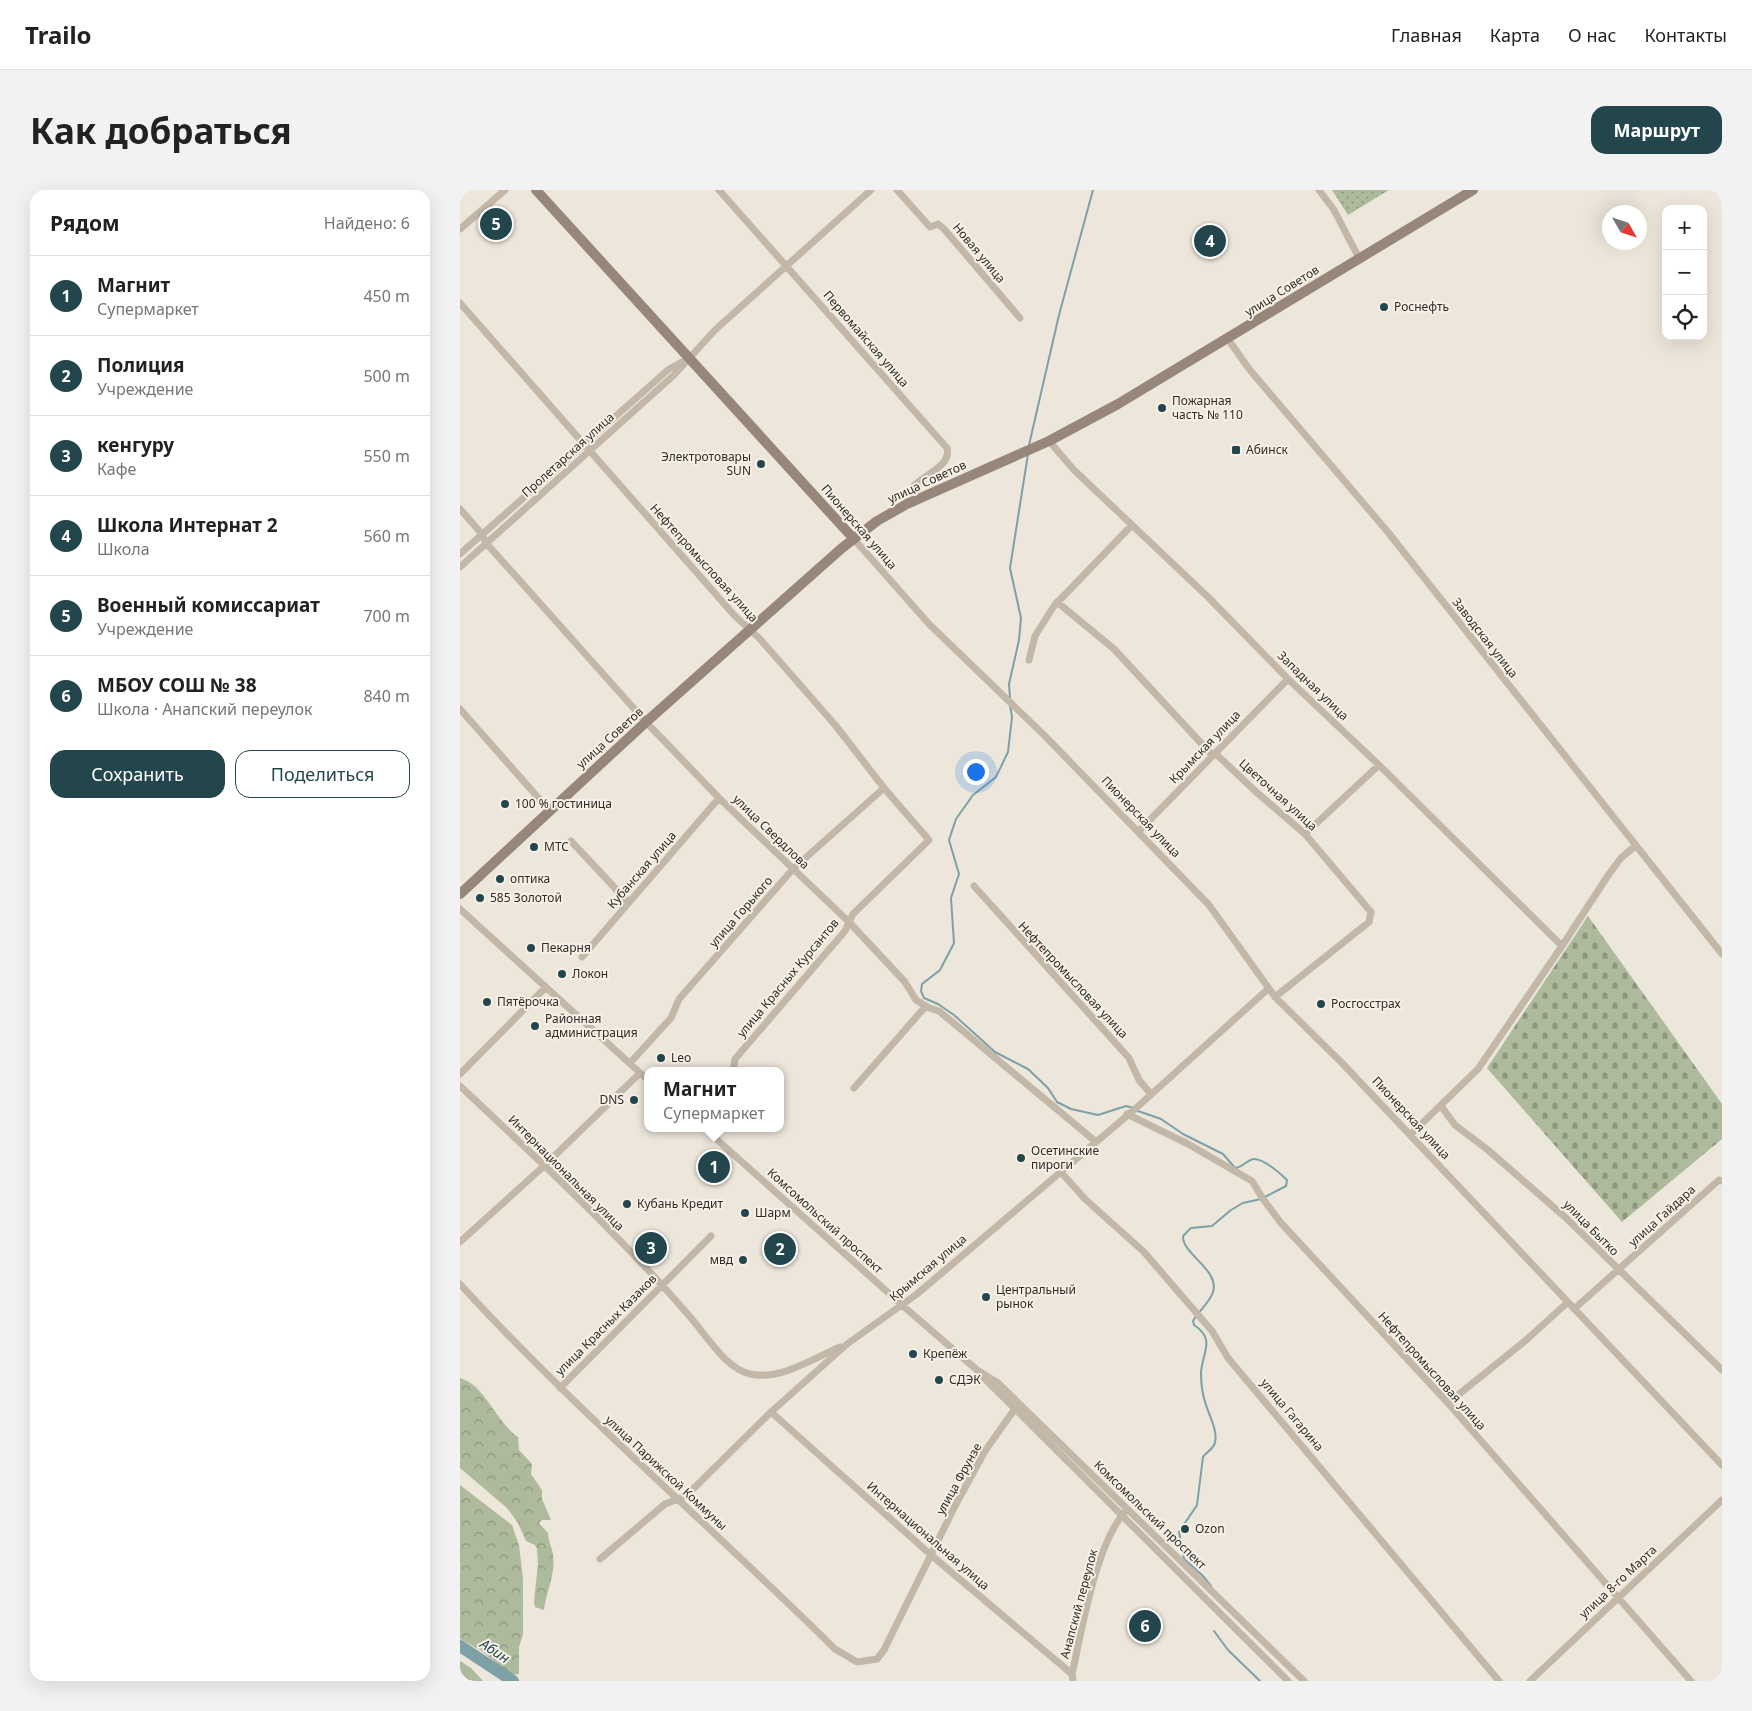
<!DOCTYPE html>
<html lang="ru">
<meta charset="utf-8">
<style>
:root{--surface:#fff;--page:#f2f2f2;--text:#222;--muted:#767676;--line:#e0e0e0;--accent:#23464d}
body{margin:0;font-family:"Noto Sans",sans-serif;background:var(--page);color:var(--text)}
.controls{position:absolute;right:15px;top:15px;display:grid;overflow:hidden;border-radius:10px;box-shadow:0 5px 20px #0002}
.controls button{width:45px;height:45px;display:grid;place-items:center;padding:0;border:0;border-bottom:1px solid var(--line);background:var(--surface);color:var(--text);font:25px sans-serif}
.compass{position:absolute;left:1142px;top:15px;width:45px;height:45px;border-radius:50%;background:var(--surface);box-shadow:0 5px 20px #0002;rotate:129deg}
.you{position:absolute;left:515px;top:581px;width:18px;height:18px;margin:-12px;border:4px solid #fff;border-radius:50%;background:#1a73e8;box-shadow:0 0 0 8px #1a73e833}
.badge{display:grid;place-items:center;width:32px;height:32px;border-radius:50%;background:var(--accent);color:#fff;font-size:16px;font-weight:700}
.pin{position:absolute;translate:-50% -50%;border:2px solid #fff;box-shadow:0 1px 5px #0006}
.popup{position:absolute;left:184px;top:877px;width:140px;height:65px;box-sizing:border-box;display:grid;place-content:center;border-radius:10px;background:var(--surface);filter:drop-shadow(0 1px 4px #0005);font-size:16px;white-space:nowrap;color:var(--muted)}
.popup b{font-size:19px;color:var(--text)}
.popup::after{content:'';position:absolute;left:50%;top:100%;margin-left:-10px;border:10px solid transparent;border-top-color:var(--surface)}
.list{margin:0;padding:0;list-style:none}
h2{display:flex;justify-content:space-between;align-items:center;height:65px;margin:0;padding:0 20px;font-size:21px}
h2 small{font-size:16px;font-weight:400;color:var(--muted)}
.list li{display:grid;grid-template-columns:32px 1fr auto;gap:15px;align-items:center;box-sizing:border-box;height:80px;padding:0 20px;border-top:1px solid var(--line)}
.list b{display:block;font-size:19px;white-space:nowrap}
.list p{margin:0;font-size:16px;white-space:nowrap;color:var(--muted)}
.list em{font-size:16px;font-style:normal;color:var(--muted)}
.actions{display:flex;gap:10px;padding:15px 20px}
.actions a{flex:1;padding:11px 0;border:1px solid var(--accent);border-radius:15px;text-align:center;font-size:18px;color:var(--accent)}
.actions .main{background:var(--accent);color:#fff}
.icon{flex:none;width:28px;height:28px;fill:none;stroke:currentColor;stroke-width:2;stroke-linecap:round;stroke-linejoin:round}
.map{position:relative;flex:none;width:1262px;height:1491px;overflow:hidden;border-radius:15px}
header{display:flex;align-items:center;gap:30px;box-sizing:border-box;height:70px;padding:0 25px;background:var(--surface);border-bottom:1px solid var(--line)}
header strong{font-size:24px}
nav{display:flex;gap:28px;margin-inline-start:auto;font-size:18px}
.intro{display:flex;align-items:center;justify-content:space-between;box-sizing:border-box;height:120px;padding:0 30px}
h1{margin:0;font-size:35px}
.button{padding:12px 22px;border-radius:15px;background:var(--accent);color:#fff;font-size:18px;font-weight:700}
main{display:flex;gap:30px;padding:0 30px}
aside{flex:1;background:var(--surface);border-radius:15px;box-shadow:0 5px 20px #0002}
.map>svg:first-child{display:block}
.forest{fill:url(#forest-crowns)}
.cemetery{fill:url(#cemetery-stones)}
.garden{fill:url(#garden-dots)}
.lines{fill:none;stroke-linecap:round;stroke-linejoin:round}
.stream{stroke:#7da1a6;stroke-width:2}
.river{stroke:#7da1a6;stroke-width:12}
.minor{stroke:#c3b7a8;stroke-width:7}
.secondary{stroke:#97877a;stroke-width:10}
.poi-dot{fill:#23464d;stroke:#f6f0e6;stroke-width:2}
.labels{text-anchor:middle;stroke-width:4;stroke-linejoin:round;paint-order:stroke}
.street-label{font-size:12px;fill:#312b27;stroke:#f6f0e6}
.poi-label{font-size:12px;fill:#312b27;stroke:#f6f0e6;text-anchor:start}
.water-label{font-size:14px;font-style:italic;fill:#23464d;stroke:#f6f0e6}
</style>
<header>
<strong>Trailo</strong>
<nav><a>Главная</a><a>Карта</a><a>О нас</a><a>Контакты</a></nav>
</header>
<div class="intro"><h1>Как добраться</h1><a class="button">Маршрут</a></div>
<main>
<aside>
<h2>Рядом<small>Найдено: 6</small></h2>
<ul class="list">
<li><span class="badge">1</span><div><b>Магнит</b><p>Супермаркет</p></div><em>450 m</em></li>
<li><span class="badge">2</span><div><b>Полиция</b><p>Учреждение</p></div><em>500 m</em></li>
<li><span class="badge">3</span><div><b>кенгуру</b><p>Кафе</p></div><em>550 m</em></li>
<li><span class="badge">4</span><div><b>Школа Интернат 2</b><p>Школа</p></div><em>560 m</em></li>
<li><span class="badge">5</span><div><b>Военный комиссариат</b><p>Учреждение</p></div><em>700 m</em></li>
<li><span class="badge">6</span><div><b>МБОУ СОШ № 38</b><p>Школа · Анапский переулок</p></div><em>840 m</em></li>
</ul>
<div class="actions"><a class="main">Сохранить</a><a>Поделиться</a></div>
</aside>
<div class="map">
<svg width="1262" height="1491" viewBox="0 0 1262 1491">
<defs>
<pattern id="forest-crowns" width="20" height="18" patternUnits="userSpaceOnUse" patternTransform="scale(1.25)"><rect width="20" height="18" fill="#adba9c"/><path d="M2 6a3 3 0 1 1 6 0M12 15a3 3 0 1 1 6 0" fill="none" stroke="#8d977f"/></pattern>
<pattern id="cemetery-stones" width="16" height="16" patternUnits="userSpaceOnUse" patternTransform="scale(1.25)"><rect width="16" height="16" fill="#adba9c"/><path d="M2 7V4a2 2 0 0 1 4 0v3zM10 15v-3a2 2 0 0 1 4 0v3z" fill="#8d977f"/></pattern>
<pattern id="garden-dots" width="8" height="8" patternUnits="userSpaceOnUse" patternTransform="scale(1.25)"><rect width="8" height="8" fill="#adba9c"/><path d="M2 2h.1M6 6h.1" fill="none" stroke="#8d977f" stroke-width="1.8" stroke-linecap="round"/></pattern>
</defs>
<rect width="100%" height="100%" fill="#ede6da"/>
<!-- forest -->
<path class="forest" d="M0,1188C25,1195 36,1232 58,1247L59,1260L72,1274L71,1284L82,1300V1309L91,1330H82L79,1333L88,1343C89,1355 92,1356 93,1365C96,1383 86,1403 84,1420L75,1417L74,1412L78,1374L77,1359L75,1355L66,1351L58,1333L47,1318L0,1278Z
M0,1295L52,1335L59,1355L63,1389V1444L59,1457V1484L52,1485L20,1460L0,1449Z
M0,1471L11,1478L23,1491H0Z"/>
<!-- cemetery -->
<path class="cemetery" d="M1128,726L1262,914V949L1162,1032L1027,878Z"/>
<!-- garden -->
<path class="garden" d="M872,0H929L888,25Z"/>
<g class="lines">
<!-- stream -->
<path class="stream" d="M569,255L599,125L633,0
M550,508L549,494L559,450L561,428L550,378L568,264
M550,515L552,527L548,562L536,587L513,605L496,629L489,650L499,684L491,708L494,753L480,780L462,794L461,801L464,808L478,814L494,825L535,862L568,879L588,898L597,912L611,919L638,925L666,916L674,918
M678,921L701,929L723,944L763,964L775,978C783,977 786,971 793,969C803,968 820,983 827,990L826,996L805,1007
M751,1396L742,1385L724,1369L719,1342L737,1315L743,1267C747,1261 754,1259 755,1252C758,1241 749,1225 746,1215C743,1206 741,1193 741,1184C741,1164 757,1150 734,1135L733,1131C738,1121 749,1114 753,1102C760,1080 722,1064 723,1046L731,1038L752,1036L771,1020L783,1013L801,1009
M754,1441L768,1460L800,1491"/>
<!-- river -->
<path class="river" d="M0,1456L53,1491"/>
<!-- minor -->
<path class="minor" d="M259,0L487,258C492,277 460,286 451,299C448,303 448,309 447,314
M437,0L470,37L478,34L484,39L560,128
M859,0L874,20L899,68
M0,39L45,0
M0,113L274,425L300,449L376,536L424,598L469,650L393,724L385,741L275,869L273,881
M768,149L789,179L927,341L1262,764
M589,251L614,280L748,407L828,489L919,575L1102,756
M0,319L22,344L26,353L186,532L259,608L389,732L445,792L456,810L469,818L479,821L635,951
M393,348L469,434L585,546L749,715L815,807L882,873L1262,1275
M0,364L209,179L224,171
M0,377L214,185L255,140L411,0
M597,412L654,459L753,566
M569,470L575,446L594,416L671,336
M0,519L89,620
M755,563L794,600L845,644L911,722L909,732L815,807
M679,641L828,489
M845,644L919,575
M111,651L168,712
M514,696L669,868L679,890L690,903
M0,719L188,890
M122,767L259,608
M170,873L211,828L219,809L333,679L424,598
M0,884L86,797
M0,896C79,970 160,1045 231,1128C247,1146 265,1178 290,1184C320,1191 354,1168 380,1157
M394,898L466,816
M981,916L995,935L1028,960L1105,1027L1262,1180
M667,924L728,954L792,991L803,1009L821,1033L988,1213L1231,1491
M244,938L442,1115L517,1180L538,1193L844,1491
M950,945L1018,879L1102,756L1149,684L1161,668L1175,656
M600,981L625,1009L684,1062L752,1141L768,1168L1039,1491
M0,1052L84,976L180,883
M0,1094C118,1223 251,1336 375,1459L397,1472L417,1469L424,1460L495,1316L525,1261L554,1220
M1114,1119L1259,990L1262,991
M522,1186L828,1491
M100,1198L251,1046
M988,1213L1065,1151L1107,1113
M311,1222L471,1365L612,1484
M140,1369L205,1314L226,1306L311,1222L387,1154L457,1104L675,919L808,799
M613,1491L612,1484C622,1440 635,1357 664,1323
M1070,1491L1262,1310"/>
<!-- secondary -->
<path class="secondary" d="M76,0L393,348
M0,704L186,532L382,358L417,331L447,314L589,251L658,214L1013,0"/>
</g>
<!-- markers -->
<g class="poi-dot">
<circle cx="924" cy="117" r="5"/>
<circle cx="702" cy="218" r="5"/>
<rect x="771" y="255" width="10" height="10" rx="2.5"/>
<circle cx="301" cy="274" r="5"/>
<circle cx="45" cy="614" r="5"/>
<circle cx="74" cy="657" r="5"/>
<circle cx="40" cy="689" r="5"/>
<circle cx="20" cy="708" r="5"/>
<circle cx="71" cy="758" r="5"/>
<circle cx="102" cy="784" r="5"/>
<circle cx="27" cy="812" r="5"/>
<circle cx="861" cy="814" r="5"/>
<circle cx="75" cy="836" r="5"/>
<circle cx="201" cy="868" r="5"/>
<circle cx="174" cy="910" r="5"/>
<circle cx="561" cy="968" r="5"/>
<circle cx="167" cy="1014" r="5"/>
<circle cx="285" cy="1023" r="5"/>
<circle cx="283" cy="1070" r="5"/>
<circle cx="526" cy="1107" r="5"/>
<circle cx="453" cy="1164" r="5"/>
<circle cx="479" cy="1190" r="5"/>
<circle cx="725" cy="1339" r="5"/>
</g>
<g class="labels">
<!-- street labels -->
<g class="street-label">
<text transform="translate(519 63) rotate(50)" y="4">Новая улица</text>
<text transform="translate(822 101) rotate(-32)" y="4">улица Советов</text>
<text transform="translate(406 149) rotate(49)" y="4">Первомайская улица</text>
<text transform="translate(108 265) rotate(-42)" y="4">Пролетарская улица</text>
<text transform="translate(467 292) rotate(-25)" y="4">улица Советов</text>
<text transform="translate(399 337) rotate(49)" y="4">Пионерская улица</text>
<text transform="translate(244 373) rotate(48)" y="4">Нефтепромысловая улица</text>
<text transform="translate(1025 448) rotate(52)" y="4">Заводская улица</text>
<text transform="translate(853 496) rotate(44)" y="4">Западная улица</text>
<text transform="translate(150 548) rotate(-42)" y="4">улица Советов</text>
<text transform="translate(745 557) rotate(-46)" y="4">Крымская улица</text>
<text transform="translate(818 605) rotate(42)" y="4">Цветочная улица</text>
<text transform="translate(681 627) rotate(46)" y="4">Пионерская улица</text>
<text transform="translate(311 642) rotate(44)" y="4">улица Свердлова</text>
<text transform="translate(182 680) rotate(-49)" y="4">Кубанская улица</text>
<text transform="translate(281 722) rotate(-49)" y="4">улица Горького</text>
<text transform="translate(328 788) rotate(-50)" y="4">улица Красных Курсантов</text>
<text transform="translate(613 790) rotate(47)" y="4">Нефтепромысловая улица</text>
<text transform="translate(951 928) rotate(47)" y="4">Пионерская улица</text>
<text transform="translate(106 983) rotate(45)" y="4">Интернациональная улица</text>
<text transform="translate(1202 1026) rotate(-42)" y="4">улица Гайдара</text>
<text transform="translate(365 1031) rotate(42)" y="4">Комсомольский проспект</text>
<text transform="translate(1131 1038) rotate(45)" y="4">улица Бытко</text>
<text transform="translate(468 1078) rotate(-40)" y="4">Крымская улица</text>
<text transform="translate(146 1135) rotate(-45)" y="4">улица Красных Казаков</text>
<text transform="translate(972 1181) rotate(48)" y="4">Нефтепромысловая улица</text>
<text transform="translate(832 1225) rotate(50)" y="4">улица Гагарина</text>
<text transform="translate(206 1283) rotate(43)" y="4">улица Парижской Коммуны</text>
<text transform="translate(499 1289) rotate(-61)" y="4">улица Фрунзе</text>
<text transform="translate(690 1325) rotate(44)" y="4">Комсомольский проспект</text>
<text transform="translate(468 1346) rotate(41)" y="4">Интернациональная улица</text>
<text transform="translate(1158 1392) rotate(-43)" y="4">улица 8-го Марта</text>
<text transform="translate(619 1414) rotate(-75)" y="4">Анапский переулок</text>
</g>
<!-- poi labels -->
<g class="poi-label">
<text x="934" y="121">Роснефть</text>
<text x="712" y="215">Пожарная<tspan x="712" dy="14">часть № 110</tspan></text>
<text x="786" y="264">Абинск</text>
<text x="291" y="271" text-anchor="end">Электротовары<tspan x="291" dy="14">SUN</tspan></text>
<text x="55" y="618">100 % гостиница</text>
<text x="84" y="661">МТС</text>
<text x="50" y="693">оптика</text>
<text x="30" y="712">585 Золотой</text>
<text x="81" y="762">Пекарня</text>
<text x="112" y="788">Локон</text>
<text x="37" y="816">Пятёрочка</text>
<text x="871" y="818">Росгосстрах</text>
<text x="85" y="833">Районная<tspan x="85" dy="14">администрация</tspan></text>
<text x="211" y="872">Leo</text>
<text x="164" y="914" text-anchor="end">DNS</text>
<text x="571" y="965">Осетинские<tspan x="571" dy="14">пироги</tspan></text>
<text x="177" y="1018">Кубань Кредит</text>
<text x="295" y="1027">Шарм</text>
<text x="273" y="1074" text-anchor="end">мвд</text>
<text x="536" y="1104">Центральный<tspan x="536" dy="14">рынок</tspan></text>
<text x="463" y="1168">Крепёж</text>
<text x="489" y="1194">СДЭК</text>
<text x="735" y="1343">Ozon</text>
</g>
<!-- water labels -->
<g class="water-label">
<text transform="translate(35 1461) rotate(33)" y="5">Абин</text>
</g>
</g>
</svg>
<div class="controls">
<button>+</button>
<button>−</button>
<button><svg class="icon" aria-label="locate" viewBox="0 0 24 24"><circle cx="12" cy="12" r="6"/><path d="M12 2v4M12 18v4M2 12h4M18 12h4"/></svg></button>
</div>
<svg class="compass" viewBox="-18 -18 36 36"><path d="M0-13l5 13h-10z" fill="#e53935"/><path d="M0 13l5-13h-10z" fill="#767676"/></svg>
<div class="you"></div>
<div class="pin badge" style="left:254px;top:977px">1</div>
<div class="popup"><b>Магнит</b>Супермаркет</div>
<div class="pin badge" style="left:320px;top:1059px">2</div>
<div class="pin badge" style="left:191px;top:1058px">3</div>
<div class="pin badge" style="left:750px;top:51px">4</div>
<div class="pin badge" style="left:36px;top:34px">5</div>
<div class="pin badge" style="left:685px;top:1436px">6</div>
</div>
</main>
